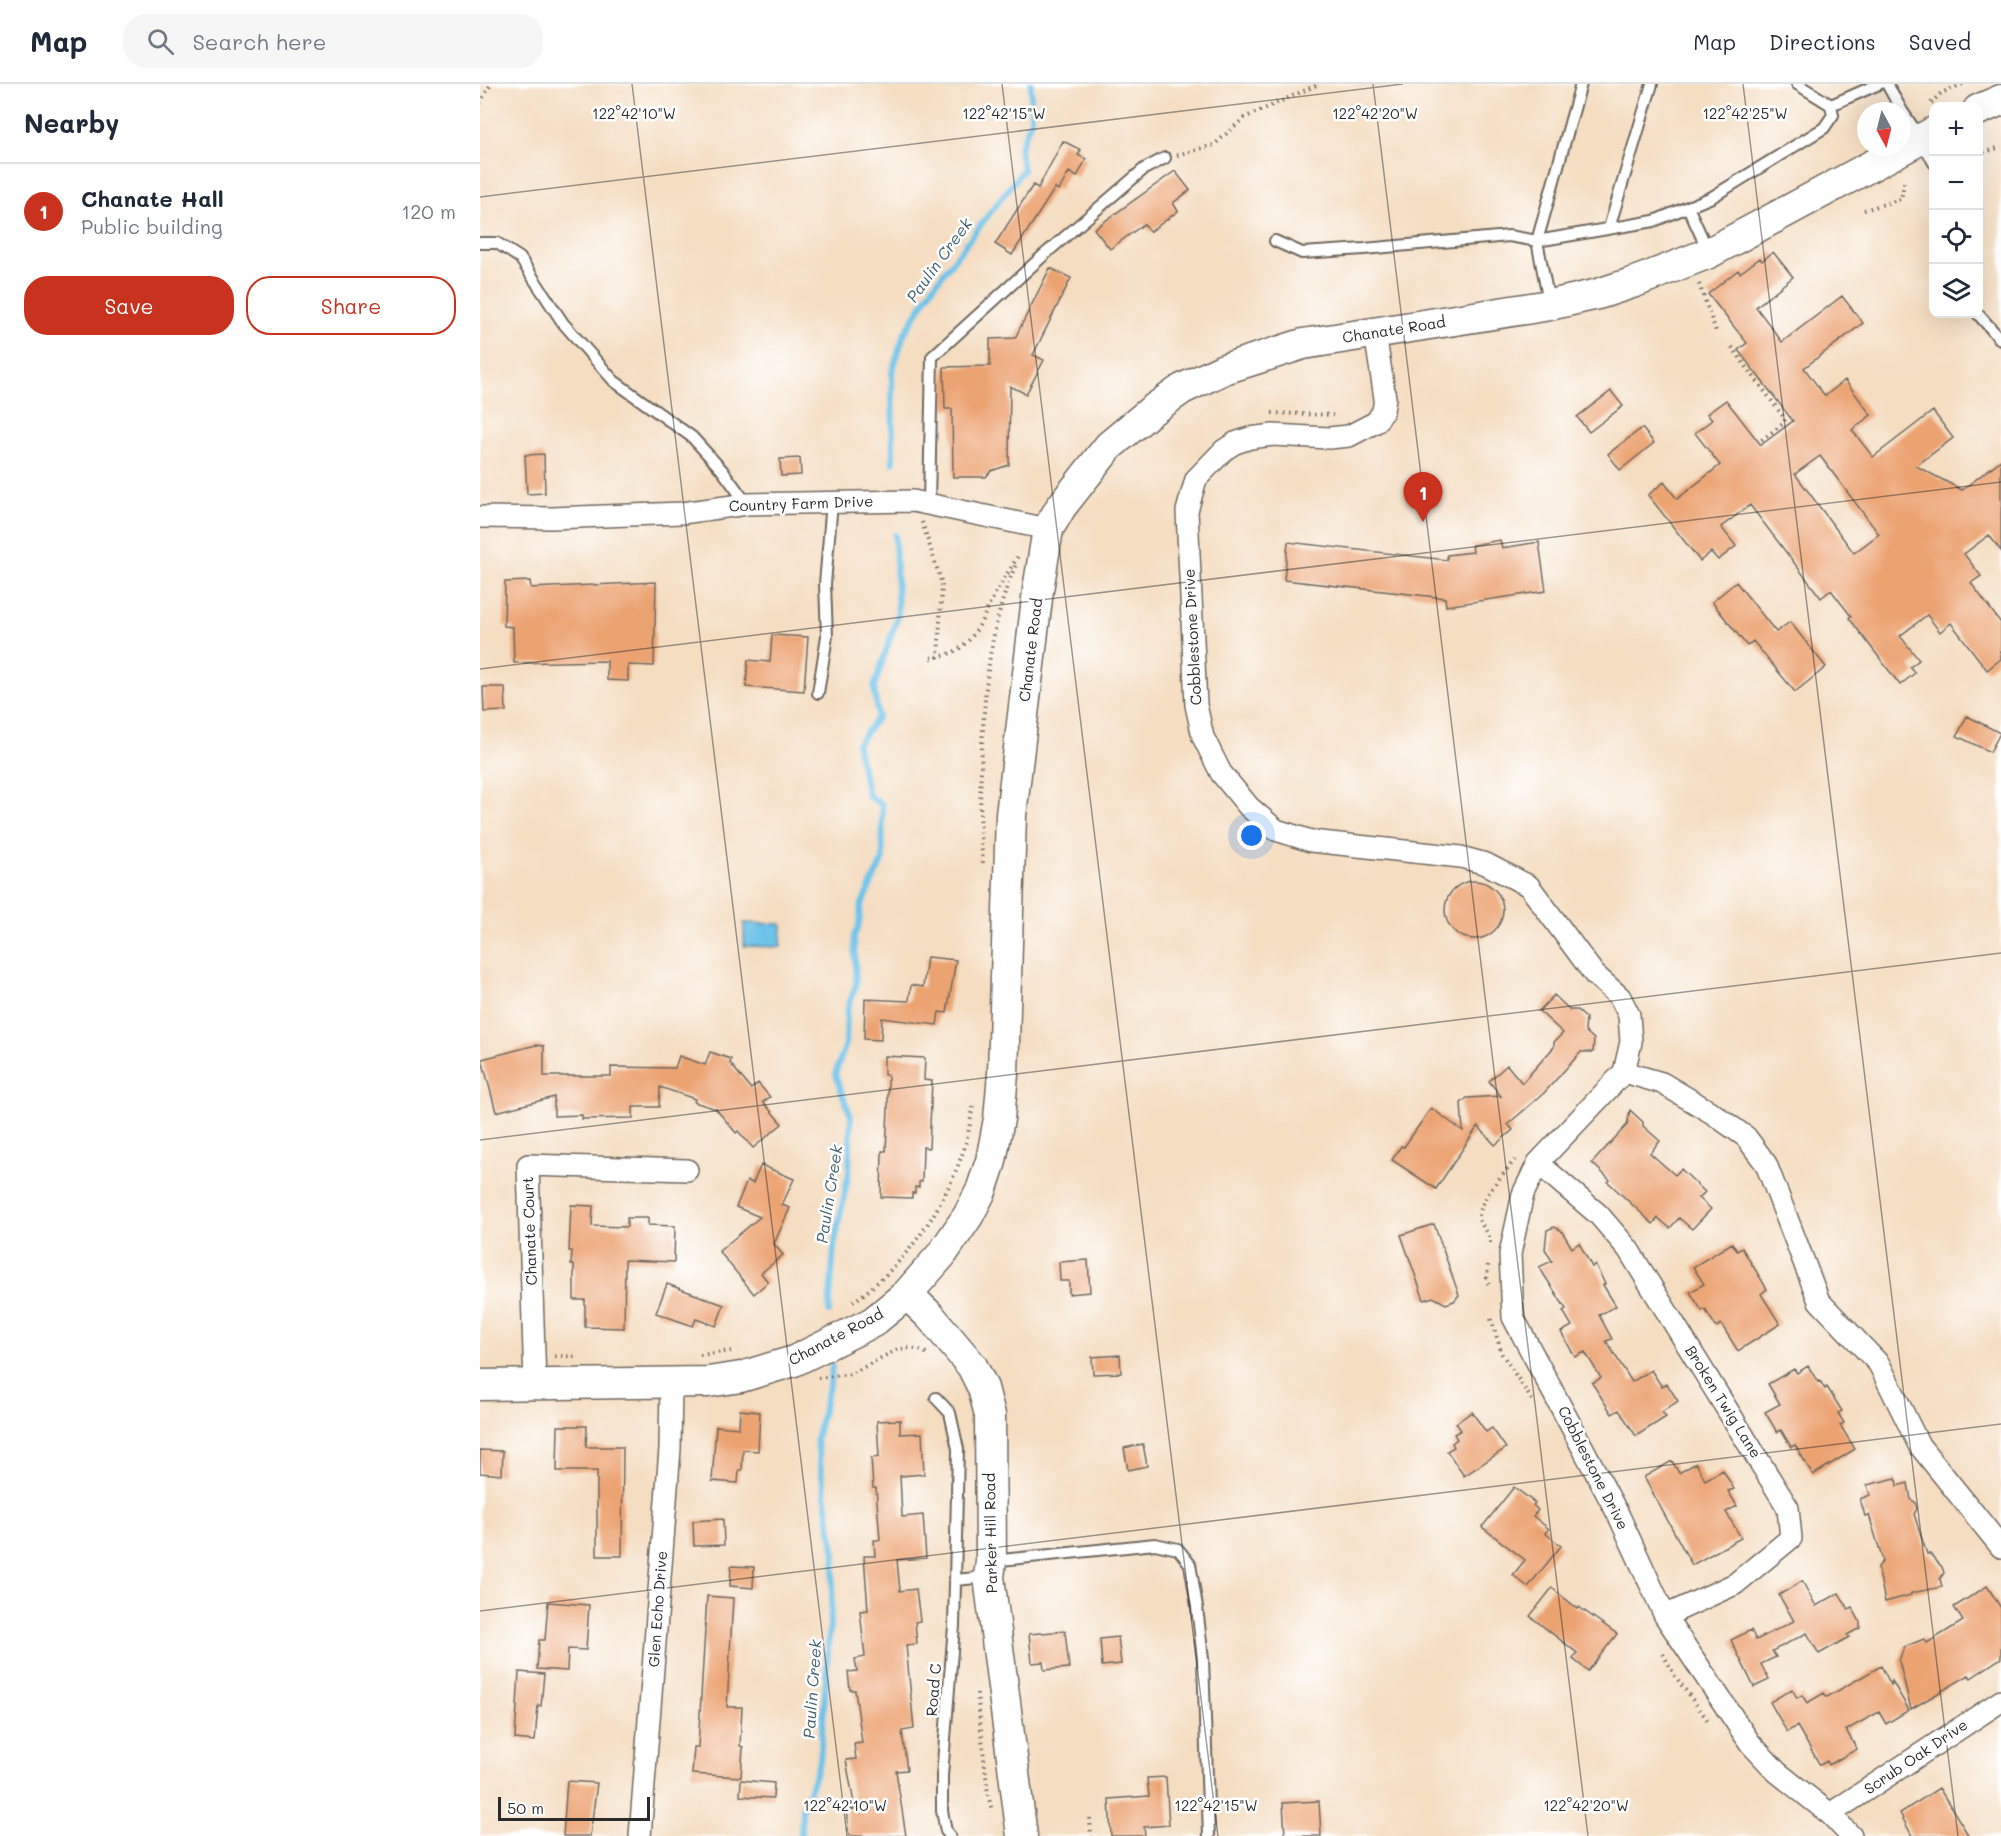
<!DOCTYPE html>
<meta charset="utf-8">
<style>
:root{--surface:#fff;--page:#f6f6f7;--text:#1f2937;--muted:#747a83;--line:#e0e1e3;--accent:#c8321e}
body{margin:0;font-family:Mali,sans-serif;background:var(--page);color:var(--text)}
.controls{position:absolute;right:18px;top:18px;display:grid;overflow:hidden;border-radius:12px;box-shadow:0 6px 24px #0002}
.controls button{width:54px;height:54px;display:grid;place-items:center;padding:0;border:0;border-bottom:2px solid var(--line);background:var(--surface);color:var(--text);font:30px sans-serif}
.compass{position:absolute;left:1377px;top:18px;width:54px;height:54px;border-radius:50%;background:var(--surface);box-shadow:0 6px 24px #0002;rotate:173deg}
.scale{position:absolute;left:18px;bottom:15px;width:152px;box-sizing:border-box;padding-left:6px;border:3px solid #2b2b2b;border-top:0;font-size:16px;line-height:21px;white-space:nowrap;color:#2b2b2b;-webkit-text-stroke:4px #fff;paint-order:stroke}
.you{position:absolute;left:772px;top:752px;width:21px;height:21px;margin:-15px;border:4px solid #fff;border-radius:50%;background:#1a73e8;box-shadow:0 0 0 9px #1a73e833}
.badge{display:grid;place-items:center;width:39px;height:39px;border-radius:50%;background:var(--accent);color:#fff;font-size:20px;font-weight:700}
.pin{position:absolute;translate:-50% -50px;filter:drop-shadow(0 2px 3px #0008)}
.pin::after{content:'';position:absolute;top:32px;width:21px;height:18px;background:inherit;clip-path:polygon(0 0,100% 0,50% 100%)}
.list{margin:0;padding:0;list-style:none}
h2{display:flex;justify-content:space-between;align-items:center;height:78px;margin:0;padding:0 24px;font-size:26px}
h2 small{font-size:20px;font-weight:400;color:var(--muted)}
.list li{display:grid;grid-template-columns:39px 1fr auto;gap:18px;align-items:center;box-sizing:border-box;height:96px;padding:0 24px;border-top:2px solid var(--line)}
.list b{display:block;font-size:22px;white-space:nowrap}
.list p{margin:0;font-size:20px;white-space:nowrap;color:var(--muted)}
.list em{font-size:20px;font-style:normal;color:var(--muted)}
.actions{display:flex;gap:12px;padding:18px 24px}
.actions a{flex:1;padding:14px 0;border:2px solid var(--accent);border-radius:24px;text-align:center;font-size:21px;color:var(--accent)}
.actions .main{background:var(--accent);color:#fff}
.icon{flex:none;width:33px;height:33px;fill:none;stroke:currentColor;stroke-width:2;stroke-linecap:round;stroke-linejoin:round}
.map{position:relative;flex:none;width:1521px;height:1752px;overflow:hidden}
header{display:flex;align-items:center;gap:36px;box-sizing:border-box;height:84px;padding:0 30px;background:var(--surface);border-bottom:2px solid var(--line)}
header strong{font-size:28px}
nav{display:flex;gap:33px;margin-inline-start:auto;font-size:21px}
.search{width:420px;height:54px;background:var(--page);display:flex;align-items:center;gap:15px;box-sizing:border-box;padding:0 21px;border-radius:24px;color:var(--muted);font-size:22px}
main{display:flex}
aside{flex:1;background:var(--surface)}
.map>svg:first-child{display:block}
.water{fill:#6cc2e9;stroke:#4c768a;stroke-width:1.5}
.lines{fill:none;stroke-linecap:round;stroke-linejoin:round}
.stream{stroke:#6cc2e9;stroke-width:6}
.building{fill:#eca372;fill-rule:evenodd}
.lane-casing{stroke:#716960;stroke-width:14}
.street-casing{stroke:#716960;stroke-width:24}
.secondary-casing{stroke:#716960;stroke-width:33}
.path{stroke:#716960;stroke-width:4;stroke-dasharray:1.5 4.5;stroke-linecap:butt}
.lane{stroke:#fff;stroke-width:10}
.street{stroke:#fff;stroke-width:21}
.secondary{stroke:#fff;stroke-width:30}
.ticks{fill:none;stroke:#2b2b2b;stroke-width:1.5;stroke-opacity:0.45}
.labels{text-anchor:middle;stroke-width:5;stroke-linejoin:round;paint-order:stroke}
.street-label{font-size:15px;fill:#2b2b2b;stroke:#fff}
.water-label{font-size:16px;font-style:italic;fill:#42606e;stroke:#fff}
.ticks-label{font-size:15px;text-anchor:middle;fill:#2b2b2b;stroke:#fff;stroke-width:5;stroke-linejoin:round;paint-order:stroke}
</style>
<header>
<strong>Map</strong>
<div class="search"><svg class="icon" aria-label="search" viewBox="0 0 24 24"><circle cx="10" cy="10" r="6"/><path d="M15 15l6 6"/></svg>Search here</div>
<nav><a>Map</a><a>Directions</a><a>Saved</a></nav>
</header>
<main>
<aside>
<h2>Nearby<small></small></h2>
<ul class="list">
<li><span class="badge">1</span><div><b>Chanate Hall</b><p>Public building</p></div><em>120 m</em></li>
</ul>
<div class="actions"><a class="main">Save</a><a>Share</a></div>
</aside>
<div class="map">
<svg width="1521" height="1752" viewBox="0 0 1521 1752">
<rect width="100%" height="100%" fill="#fff"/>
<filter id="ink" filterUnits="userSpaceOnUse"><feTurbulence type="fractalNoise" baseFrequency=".0167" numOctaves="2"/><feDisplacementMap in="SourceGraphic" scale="12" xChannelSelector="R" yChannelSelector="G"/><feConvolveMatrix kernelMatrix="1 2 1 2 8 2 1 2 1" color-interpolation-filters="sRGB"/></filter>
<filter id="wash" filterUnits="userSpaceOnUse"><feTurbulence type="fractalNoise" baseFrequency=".008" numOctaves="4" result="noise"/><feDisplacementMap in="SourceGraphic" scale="24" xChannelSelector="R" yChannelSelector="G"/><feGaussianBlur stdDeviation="1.35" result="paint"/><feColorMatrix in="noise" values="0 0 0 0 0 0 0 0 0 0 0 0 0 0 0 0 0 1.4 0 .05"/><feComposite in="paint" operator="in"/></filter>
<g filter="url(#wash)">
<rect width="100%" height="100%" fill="#f4ddc1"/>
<!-- water -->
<path class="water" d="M264,839L302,840L301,863L264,862Z"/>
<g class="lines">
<!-- stream -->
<path class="stream" d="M413,379L412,288L424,250L453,203L543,86L540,64L551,36V0
M349,1228L354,1163L369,1087L371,1033L355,990L366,960L367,926L376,901L374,852L379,841L381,822L403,775L402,721L388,711L377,660L398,633L394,603L418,531L415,451
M321,1752L322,1726L340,1677L355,1471L336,1355L351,1294L352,1281"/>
</g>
<g id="blocks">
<!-- building -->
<path class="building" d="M583,57L601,66L598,71L606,75L597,93L589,88L579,106L575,104L532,171L515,160L553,101L558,104Z
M695,87L710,106L693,119L698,127L670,148L664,140L630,165L614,145Z
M1293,168L1313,193L1276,223L1302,258L1362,212L1383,239L1324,284L1345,312L1365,296L1391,331L1372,346L1393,373L1453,327L1473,354L1436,382L1482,406L1521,376V467L1509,451L1484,470L1501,492L1491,499L1521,539V575L1507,586L1471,539L1460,548L1447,531L1420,552L1439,576L1430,583L1435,589L1420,601L1369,534L1371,532L1351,506L1341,514L1270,421L1241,443L1256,462L1238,476L1231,468L1220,477L1168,411L1184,398L1197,415L1240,381L1215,349L1232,336L1227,330L1246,316L1281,361L1313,337L1258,266L1267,259L1228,210L1258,186L1260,189L1280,174L1282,177ZM1340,372L1399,450L1374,469L1315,390Z
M570,184L591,194L553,271L564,276L546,310L530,302L529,381L511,387L506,393H473L472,325H465L464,283L510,282V255L535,254Z
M1131,307L1143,322L1109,348L1097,333Z
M1162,344L1174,359L1140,386L1128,370Z
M64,370L65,409L47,410L45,371Z
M320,374L321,391L301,392L300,375Z
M1020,456L1022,464L1059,458L1066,507L966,522L965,514L804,496L808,458L967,476V471L993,468L992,461Z
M50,497L51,504L176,498L174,582L148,581V597L127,596V577L34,579L33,543L24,542L25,498Z
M1256,498L1296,548L1310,538L1346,583L1315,608L1273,557L1267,562L1232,518Z
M292,551L328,553L324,607L266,603L268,576L290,578Z
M3,603H25L26,627L4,628Z
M1487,632L1520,649L1510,668L1477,652Z
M965 826a29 29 0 1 1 58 0a29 29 0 1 1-58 0Z
M447,873L476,876L467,929L459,928L457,941L402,934L401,956L384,955L385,915L429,917L431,901L443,903Z
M1074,911L1090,926H1097L1106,934L1105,947L1114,955L1113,968H1101L1064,1009L1028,1040L1033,1046L1015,1061L998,1042L956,1105L912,1076L921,1062L924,1063L951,1024L983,1047L981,1019L987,1014L1021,1012L1009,997L1027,981L1042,999L1074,963V958L1083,949L1059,927Z
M56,961L64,962V992H131V983L195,984L199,972L225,981L230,968L251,975L250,979L271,1005L278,999L290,1013L283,1018L302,1040L273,1064L258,1047L256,1049L236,1025L214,1018L215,1015L180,1003L179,1023H153V1034L102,1035V1031L74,1032V1013L16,1028L2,975Z
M404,972L445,974L444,996L452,997L449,1064L443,1063L442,1097L439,1098V1103H435V1109H432V1114L401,1113L402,1067H406L408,1024V991H404Z
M1150,1026L1163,1038V1042L1180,1057L1170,1069L1195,1091L1201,1085L1225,1108L1219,1114L1231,1125L1212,1145L1199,1134L1190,1144L1178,1134L1173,1140L1128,1098L1130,1096L1112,1079L1147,1041Z
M281,1081L314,1095L302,1121L310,1124L294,1160L303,1171L281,1189L288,1198L274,1210L239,1167L280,1133L256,1123L267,1097L273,1099Z
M91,1121L113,1122L112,1142L147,1143V1134H168V1141L195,1142L194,1178L145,1176L144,1244L105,1243V1216H94V1181H91L92,1167H89Z
M954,1140L979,1211L974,1217L966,1220L953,1213L944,1216L921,1151Z
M1074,1143L1081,1146L1092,1164L1099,1159L1112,1183L1115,1180L1125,1200L1123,1201L1136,1222L1119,1231L1132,1255L1126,1257L1152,1298L1171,1286L1182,1303L1187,1300L1198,1317L1182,1328L1186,1333L1156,1352L1139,1326L1132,1330L1112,1299L1121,1294L1105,1268L1095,1273L1081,1248L1092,1242L1083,1227L1086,1225L1059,1183L1072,1177L1065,1165L1067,1146Z
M1252,1159L1257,1167L1262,1164L1287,1205L1281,1210L1300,1240L1258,1267L1241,1240L1236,1243L1225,1225L1222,1227L1210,1208L1224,1200L1213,1183Z
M608,1176L610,1208L589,1210V1197H580L579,1178Z
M187,1200L244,1221L236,1242L216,1235L213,1242L176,1229Z
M640,1271L641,1289L613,1290L612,1273Z
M1328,1282L1338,1298L1340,1297L1345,1305L1347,1303L1362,1327L1358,1329L1364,1339L1360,1341L1375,1365L1333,1391L1315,1361L1311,1363L1301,1346L1297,1348L1285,1328L1300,1320L1288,1300L1314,1285L1317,1289Z
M260,1326L280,1328L278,1367L263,1366L262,1386H259L258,1399L232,1397L236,1342L259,1344Z
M992,1328L1006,1348L1012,1344L1026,1364L984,1392L967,1367L974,1363L972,1359L977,1355L974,1350L981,1346L976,1339Z
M420,1336V1350L442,1349L444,1390L420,1392L422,1433L443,1431L446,1474L417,1476L420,1507L436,1505L440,1537L435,1538L437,1560L426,1561L434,1645L422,1647L427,1686L416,1687L426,1752H369L366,1726L375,1725L366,1676L376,1675L374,1660L382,1659L375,1606H370L368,1588L377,1587L375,1575L385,1573L380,1527L388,1526L384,1472H395L394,1456H400L396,1404H393L391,1374L399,1373L397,1337Z
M78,1342H107L106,1363H143L142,1472H117V1387H77Z
M663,1360L667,1382L648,1386L644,1364Z
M0,1366L23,1367L22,1391L0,1389Z
M1192,1377L1199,1389L1216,1379L1225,1396L1243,1386L1254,1405L1248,1407L1257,1422L1246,1428L1261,1454L1212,1481L1164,1393Z
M1416,1394L1417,1402L1428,1399L1431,1416L1435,1418L1437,1425L1434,1430L1447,1470H1450L1462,1483L1464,1489L1460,1495L1462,1503L1431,1509V1511L1405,1518L1398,1483L1403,1477L1389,1431L1385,1432L1380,1415L1390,1411L1387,1401Z
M1034,1403L1055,1419L1053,1421L1058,1426L1053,1432L1069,1445L1065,1449L1081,1462L1048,1503L1033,1491L1045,1476L1002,1443Z
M243,1435L244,1461L214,1462L213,1437Z
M251,1482L274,1483L273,1504L250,1502Z
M1322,1497L1336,1522L1359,1509L1368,1525L1372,1523L1380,1538V1544L1367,1551L1369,1553L1339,1570L1327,1549L1292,1567L1296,1573L1281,1580L1289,1596L1274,1603L1251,1556L1271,1546L1276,1556L1314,1537L1299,1511Z
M1507,1502L1521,1524V1574L1491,1594L1489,1591L1431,1625L1419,1577L1424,1563L1444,1555L1447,1559L1483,1537L1474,1523Z
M1072,1504L1098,1525L1099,1523L1137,1550L1108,1587L1093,1575L1097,1569L1050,1532Z
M227,1512L253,1514L247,1623H262L260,1662L263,1663L261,1693L212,1690L214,1663H218Z
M68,1518L109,1521L106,1566L88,1565L87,1587L57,1585L59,1556H65Z
M585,1547L589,1584L564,1586L563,1578L552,1579L549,1550Z
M638,1553L641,1580L622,1582L620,1555Z
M1401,1582L1411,1601L1412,1597L1429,1626L1406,1640L1399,1628L1366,1646L1377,1665L1349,1681L1347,1677L1340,1681L1317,1642L1307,1648L1290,1618L1312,1605L1317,1614L1322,1611L1327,1619L1344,1609L1347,1613Z
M39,1588L64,1590L61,1622L58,1621L55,1657L35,1655Z
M686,1693L689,1741L664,1743L665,1752H631L629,1715L669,1712L667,1694Z
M261,1696L294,1699L293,1714L260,1712Z
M87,1697L117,1699L110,1752H83Z
M1459,1704L1489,1752H1432L1420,1729Z
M839,1717L841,1752H805L803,1719Z"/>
</g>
</g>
<g filter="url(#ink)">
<use href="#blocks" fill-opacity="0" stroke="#716960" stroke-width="1.5"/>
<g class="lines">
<!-- lane casing -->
<g class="lane-casing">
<path id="lane" d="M1407,0L1422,27
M1351,21L1399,0
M1422,27L1441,55L1454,79
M1208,123L1229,169
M1129,144L1172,0
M795,157L822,169L884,165L1029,152L1057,157L1174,137L1232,113L1344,44L1353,31L1351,21L1317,0
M0,159H17L40,174L83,239L134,297L212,353L242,386L267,420
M1069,218L1057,157L1101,0
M1498,230L1521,256
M449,420L452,273L565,170L664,85L685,74
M338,609L347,552L345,500L352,418
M456,1314L470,1329L478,1365L474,1542L462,1692V1727L466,1747L470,1752
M512,1477L675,1460L698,1465L710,1480L717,1523L723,1575L729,1752
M475,1496L507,1493"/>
</g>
<!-- street casing -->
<g class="street-casing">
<path id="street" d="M895,249L905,314L903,327L896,338L869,352L849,354L793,351L770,354L755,359L744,366L716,395L707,427L716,621L723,653L741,689L769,723L796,746L831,757L981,773L1006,780L1049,802L1114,890L1140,913L1149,931L1151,958L1144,988L1058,1079L1043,1110L1030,1170L1033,1233L1139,1432L1185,1532L1270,1659L1297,1688L1350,1730L1371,1752
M0,433L72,434L202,429L267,420L433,417L568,445
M1144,988L1182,999L1232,1029L1266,1053L1286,1080L1339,1217L1399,1280L1439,1361L1521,1463
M1058,1079L1119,1131L1148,1165L1308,1424L1311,1454L1255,1500L1185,1532
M55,1300L48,1081L207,1086
M1350,1730L1521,1617
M160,1752L190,1365L191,1299"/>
</g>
<!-- secondary casing -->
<g class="secondary-casing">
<path id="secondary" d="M1498,26L1521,16
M427,1210L450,1232L492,1282L503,1304L510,1331L511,1477L509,1493L542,1752
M0,1301L228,1298L261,1293L314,1277L393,1238L427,1210L462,1170L488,1132L501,1107L511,1077L519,1035L523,990L531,731L558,506L568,445L581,423L629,362L671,327L702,305L744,285L823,260L1070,221L1118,210L1155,198L1229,169L1454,48"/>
</g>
<!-- path -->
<path class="path" d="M0,19L11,0
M1451,19L1461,9L1483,0
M1498,70L1521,63
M697,71L734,61L764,34L839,0
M1384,126L1421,115L1425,95
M1219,200L1237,250
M1252,263L1305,335L1304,339L1280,357
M792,329L853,331
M442,438L462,500L458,574
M451,574C493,569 499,540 516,508C523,496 531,484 538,472
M503,779C499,741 500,703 502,664C505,598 510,541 536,480
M1010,1159C1010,1146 999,1142 999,1133C999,1117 1025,1087 1035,1076
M1008,1181L1007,1194L1009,1203
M373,1218C425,1181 462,1128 483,1068C488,1054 490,1038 493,1023
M1011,1235L1022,1270L1052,1316
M220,1271L251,1267
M75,1272L99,1273
M338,1294L371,1290L416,1266C429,1263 437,1264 448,1270
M1183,1570L1195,1592L1229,1638
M497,1609L508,1710L512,1727
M610,1734L611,1752"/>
<!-- lane -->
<use href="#lane" class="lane"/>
<!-- street -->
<use href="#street" class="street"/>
<!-- secondary -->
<use href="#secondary" class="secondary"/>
</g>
</g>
<!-- ticks -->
<path class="ticks" d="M152,0L367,1752M522,0L738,1752M893,0L1108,1752M1263,0L1478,1752M0,113L923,0M0,585L1521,398M0,1056L1521,869M0,1527L1521,1340"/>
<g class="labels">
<!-- street labels -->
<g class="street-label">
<text transform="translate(914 246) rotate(-9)" y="5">Chanate Road</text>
<text transform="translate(321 420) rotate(-2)" y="5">Country Farm Drive</text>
<text transform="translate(713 553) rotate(-93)" y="5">Cobblestone Drive</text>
<text transform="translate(551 566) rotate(-83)" y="5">Chanate Road</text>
<text transform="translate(50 1147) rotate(-92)" y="5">Chanate Court</text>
<text transform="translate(356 1253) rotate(-28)" y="5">Chanate Road</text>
<text transform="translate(1243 1318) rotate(58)" y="5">Broken Twig Lane</text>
<text transform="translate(1113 1384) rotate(63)" y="5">Cobblestone Drive</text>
<text transform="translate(511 1449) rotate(-91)" y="5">Parker Hill Road</text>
<text transform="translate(178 1525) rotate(-86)" y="5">Glen Echo Drive</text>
<text transform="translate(454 1606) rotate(-85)" y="5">Road C</text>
<text transform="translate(1436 1673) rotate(-34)" y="5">Scrub Oak Drive</text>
</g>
<!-- water labels -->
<g class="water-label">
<text transform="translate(459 176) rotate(-54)" y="6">Paulin Creek</text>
<text transform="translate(349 1110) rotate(-81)" y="6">Paulin Creek</text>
<text transform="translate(332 1605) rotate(-86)" y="6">Paulin Creek</text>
</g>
</g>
<g class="ticks-label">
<text x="154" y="35">122°42'10"W</text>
<text x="524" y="35">122°42'15"W</text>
<text x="895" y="35">122°42'20"W</text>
<text x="1265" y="35">122°42'25"W</text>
<text x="365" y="1727">122°42'10"W</text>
<text x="736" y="1727">122°42'15"W</text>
<text x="1106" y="1727">122°42'20"W</text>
</g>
</svg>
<div class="controls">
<button>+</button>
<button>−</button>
<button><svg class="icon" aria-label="locate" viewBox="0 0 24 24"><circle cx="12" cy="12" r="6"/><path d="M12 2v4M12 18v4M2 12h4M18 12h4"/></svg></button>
<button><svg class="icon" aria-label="layers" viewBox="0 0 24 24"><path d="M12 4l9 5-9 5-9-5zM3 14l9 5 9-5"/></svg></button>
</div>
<svg class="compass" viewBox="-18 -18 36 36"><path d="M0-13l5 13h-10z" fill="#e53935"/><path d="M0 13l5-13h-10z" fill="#747a83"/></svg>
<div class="scale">50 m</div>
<div class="you"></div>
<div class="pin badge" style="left:943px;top:438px">1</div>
</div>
</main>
